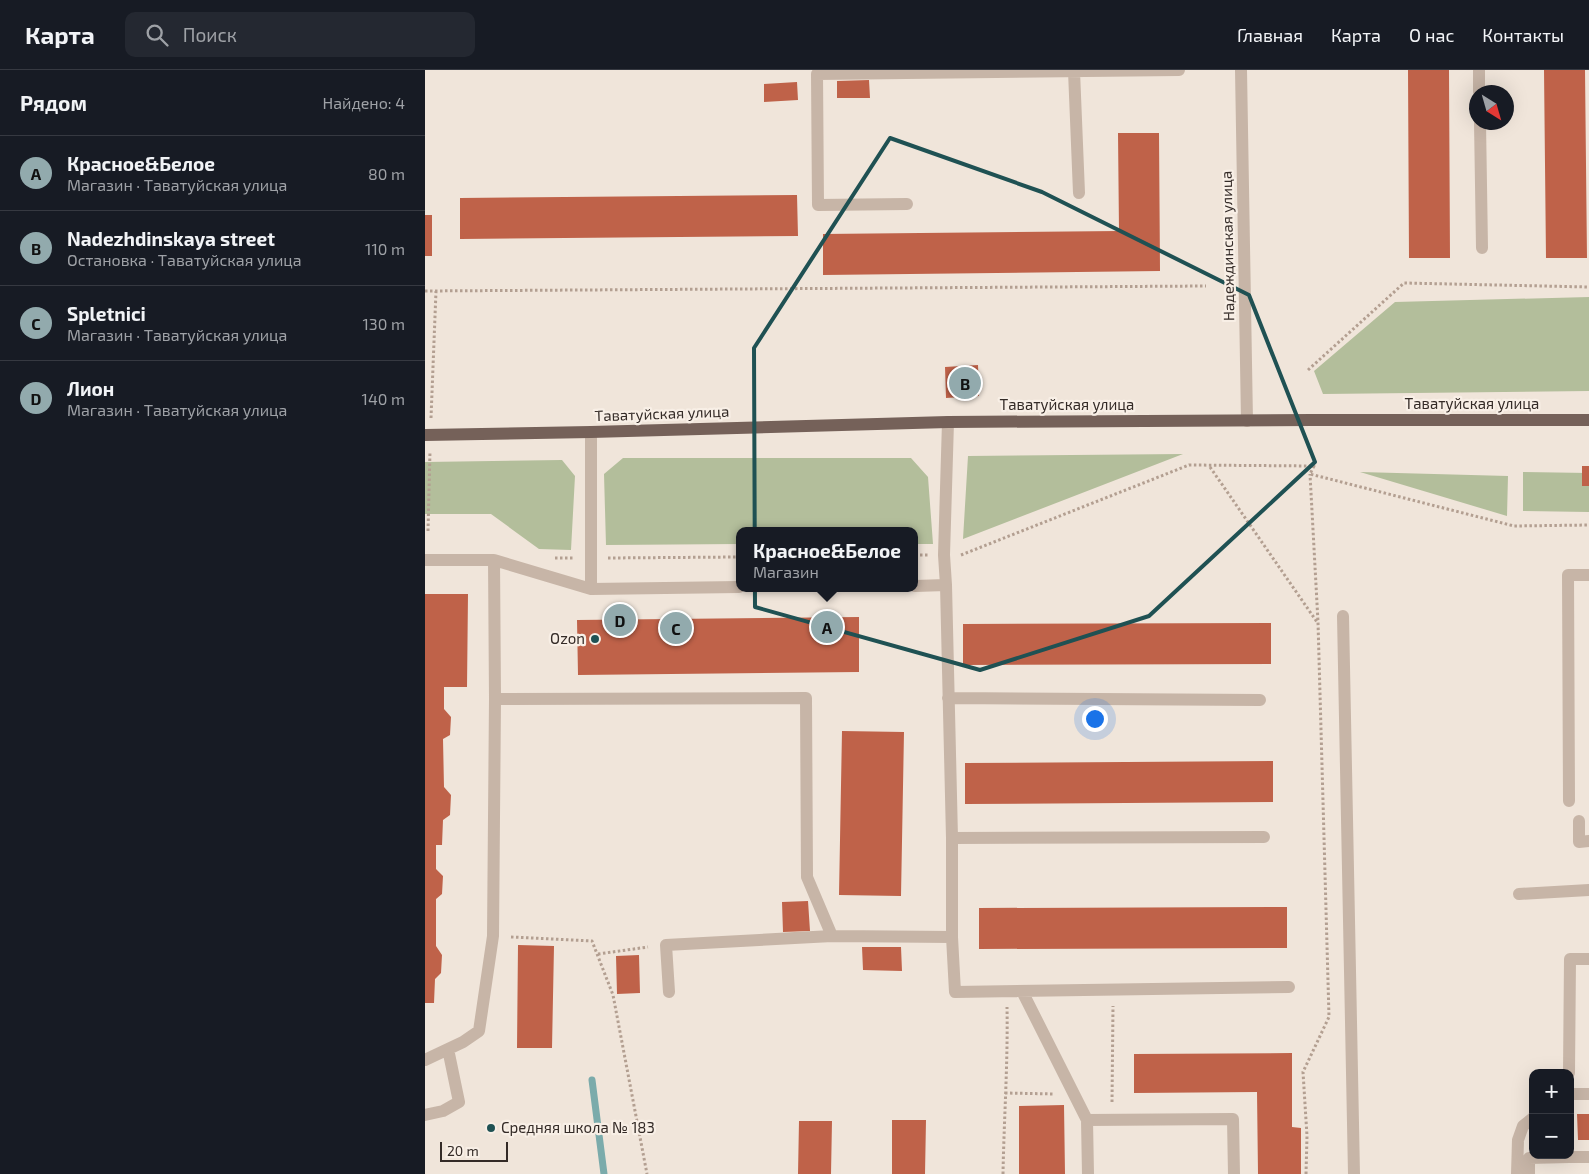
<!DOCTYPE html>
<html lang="ru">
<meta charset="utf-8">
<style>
:root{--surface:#171b24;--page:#242831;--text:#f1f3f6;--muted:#9ea1a6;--line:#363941;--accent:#92aaad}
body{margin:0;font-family:"Exo 2",sans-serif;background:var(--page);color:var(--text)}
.controls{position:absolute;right:15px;bottom:15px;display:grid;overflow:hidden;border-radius:10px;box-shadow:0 5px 20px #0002}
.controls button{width:45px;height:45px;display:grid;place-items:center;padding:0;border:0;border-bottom:1px solid var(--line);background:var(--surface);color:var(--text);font:25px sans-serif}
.compass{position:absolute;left:1044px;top:15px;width:45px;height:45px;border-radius:50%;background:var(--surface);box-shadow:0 5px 20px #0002;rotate:143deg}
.scale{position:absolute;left:15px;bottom:12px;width:68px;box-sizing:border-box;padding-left:5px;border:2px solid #342b27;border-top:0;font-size:14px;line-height:18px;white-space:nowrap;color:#342b27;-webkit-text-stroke:4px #f8efe6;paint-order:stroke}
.you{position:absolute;left:669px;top:648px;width:18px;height:18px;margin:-12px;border:4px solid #fff;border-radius:50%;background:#1a73e8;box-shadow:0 0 0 8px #1a73e833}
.badge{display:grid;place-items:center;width:32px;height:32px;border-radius:50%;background:var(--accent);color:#111;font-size:16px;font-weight:700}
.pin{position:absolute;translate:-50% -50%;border:2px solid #fff;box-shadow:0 1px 5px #0006}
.popup{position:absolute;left:311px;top:457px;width:182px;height:65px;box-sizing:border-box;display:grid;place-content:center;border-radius:10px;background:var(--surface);filter:drop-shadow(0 1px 4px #0005);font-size:16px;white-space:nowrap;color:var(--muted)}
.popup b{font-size:19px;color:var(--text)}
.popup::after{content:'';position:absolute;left:50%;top:100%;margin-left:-10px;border:10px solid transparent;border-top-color:var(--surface)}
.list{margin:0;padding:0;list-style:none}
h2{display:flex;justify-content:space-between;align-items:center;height:65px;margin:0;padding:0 20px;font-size:21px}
h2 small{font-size:16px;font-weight:400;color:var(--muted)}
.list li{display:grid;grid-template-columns:32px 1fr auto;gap:15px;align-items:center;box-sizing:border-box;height:75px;padding:0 20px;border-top:1px solid var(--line)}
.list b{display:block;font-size:19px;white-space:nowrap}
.list p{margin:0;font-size:16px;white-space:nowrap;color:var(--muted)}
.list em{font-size:16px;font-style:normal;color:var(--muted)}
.icon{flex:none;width:28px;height:28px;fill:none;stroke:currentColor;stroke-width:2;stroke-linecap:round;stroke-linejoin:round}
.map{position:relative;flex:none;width:1164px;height:1104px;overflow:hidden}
header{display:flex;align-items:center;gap:30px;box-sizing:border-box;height:70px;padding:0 25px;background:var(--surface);border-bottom:1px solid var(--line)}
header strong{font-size:24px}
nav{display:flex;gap:28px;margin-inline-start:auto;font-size:18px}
.search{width:350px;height:45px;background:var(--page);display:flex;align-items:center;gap:12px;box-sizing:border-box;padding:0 18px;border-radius:10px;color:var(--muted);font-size:19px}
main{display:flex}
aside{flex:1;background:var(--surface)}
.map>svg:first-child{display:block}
.green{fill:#b3be9b}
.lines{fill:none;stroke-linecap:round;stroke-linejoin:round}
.stream{stroke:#7babab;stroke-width:7}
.building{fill:#bf6249}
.path{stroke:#b39f91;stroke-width:3;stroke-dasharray:2.5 2.5;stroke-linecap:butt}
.minor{stroke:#c7b5a7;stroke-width:12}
.major{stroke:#756159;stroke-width:12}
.marked{fill:none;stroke:#1f5153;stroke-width:4;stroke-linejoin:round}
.poi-dot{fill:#1f5153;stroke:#f8efe6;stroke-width:2}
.labels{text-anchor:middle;stroke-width:4.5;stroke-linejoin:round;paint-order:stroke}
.street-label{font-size:15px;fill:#342b27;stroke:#f8efe6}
.poi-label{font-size:15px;fill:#342b27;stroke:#f8efe6;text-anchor:end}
</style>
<header>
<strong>Карта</strong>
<div class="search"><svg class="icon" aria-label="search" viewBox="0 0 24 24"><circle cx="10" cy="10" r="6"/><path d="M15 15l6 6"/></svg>Поиск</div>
<nav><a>Главная</a><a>Карта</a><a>О нас</a><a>Контакты</a></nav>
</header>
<main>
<aside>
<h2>Рядом<small>Найдено: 4</small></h2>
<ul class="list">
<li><span class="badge">A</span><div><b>Красное&amp;Белое</b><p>Магазин · Таватуйская улица</p></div><em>80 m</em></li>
<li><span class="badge">B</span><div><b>Nadezhdinskaya street</b><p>Остановка · Таватуйская улица</p></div><em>110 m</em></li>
<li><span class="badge">C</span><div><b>Spletnici</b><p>Магазин · Таватуйская улица</p></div><em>130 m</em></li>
<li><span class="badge">D</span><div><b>Лион</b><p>Магазин · Таватуйская улица</p></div><em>140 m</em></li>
</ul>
</aside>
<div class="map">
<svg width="1164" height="1104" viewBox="0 0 1164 1104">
<rect width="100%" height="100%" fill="#f0e5da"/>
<!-- green -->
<path class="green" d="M1164,227V321L898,324L889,301L970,232Z
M758,384L538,469L543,386Z
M198,388H486L503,407L508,474H490V461H314V474L181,475L179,404Z
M137,390L150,406L146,480L114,479L66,444H0V392Z
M935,402L1083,406L1082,446Z
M1098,402L1164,403V442L1098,441Z"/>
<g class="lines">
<!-- stream -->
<path class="stream" d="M167,1010L179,1104"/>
</g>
<!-- building -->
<path class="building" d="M983,0H1024L1025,188H984Z
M1119,0H1160L1162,188H1121Z
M444,10L445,28H412V11Z
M372,12L373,30L339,32V14Z
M693,63H734L735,201L398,205V164L694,161Z
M372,125L373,166L35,169V128Z
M0,145H7V186H0Z
M553,295L554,326L521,328L520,297Z
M1157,396H1164V416H1157Z
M0,524H43L42,617H19V639L26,647L25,665L18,669L19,717L26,725L25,745L18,750L17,775H11V799L18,806L17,824L11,829V876L17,885L16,903L10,909L9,933H0Z
M434,547V602L153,605L152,550Z
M846,553V594L538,595V554Z
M417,661L479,662L476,826L414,825Z
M848,691V732L540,734V693Z
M383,831L385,861L358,862L357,832Z
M862,837V878L554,879V838Z
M93,875L129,876L127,978H92Z
M437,877H476L477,901L438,900Z
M214,885L215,923L192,924L191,886Z
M867,983V1057L876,1058V1104H833L832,1022L709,1023V984Z
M639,1035L640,1104H594V1036Z
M1152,1044H1164V1070H1153Z
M467,1050H501L500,1104H467Z
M374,1051H407L406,1104H373Z"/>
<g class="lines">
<!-- path -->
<path class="path" d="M0,221L781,216
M883,300L979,213L1164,217
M6,348L11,221
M785,397L892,552
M3,461L5,381
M490,485H503
M536,485L764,395L889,396L885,404L1089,456L1164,455
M130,488H149
M183,488L314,487
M86,867L167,871L188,925L222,1104
M173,884L223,877
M580,1023L629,1024
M687,1032L688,936
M578,1104C579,1048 583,993 582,937
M881,1104L882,1066L878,1002L904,947L893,552L885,404"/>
<!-- minor -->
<path class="minor" d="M816,0L822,351
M1054,0V22
M649,1L654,123
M1055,52L1057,178
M482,134L393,135L392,4L754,0
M523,352L519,485L521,515L527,768V867L530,922L864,917
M166,362V519
M0,490H69L166,519L314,517
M490,516L521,515
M918,546L929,1104
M523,628L835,630
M70,629L381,628L382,807L407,866L527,867
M1144,731L1143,505H1164
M1154,751V772L1164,771
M527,768L839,767
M1094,824L1164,820
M597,921L662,1050
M244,922L241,875L407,866
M0,990L38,972L54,961L68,866L70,629L69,490
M1144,1003L1145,889H1164
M1145,1024H1164
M0,1045L18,1041L34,1032L23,979
M1144,1085V1087H1164
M663,1104L662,1050L808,1049L809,1104
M1092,1104L1093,1070L1098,1056L1108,1048
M1104,1104V1088L1144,1087"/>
<!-- major -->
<path class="major" d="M0,365L166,362L523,352L887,350H1164"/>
</g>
<!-- marked area -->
<path class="marked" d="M465,68L617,122L824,225L890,392L724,546L555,600L330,537L329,278Z"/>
<!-- markers -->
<g class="poi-dot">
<circle cx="170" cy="569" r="5"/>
<circle cx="66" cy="1058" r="5"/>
</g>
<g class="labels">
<!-- street labels -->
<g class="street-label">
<text transform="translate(803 176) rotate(-91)" y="5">Надеждинская улица</text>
<text x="1047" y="339">Таватуйская улица</text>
<text x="642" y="340">Таватуйская улица</text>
<text transform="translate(237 344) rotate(-2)" y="5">Таватуйская улица</text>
</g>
<!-- poi labels -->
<g class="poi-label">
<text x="160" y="574">Ozon</text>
<text x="76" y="1063" text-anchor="start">Средняя школа № 183</text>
</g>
</g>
</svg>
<div class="controls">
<button>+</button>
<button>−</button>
</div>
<svg class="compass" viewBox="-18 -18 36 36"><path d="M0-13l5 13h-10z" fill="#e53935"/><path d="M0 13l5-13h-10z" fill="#9ea1a6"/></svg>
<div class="scale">20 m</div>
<div class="you"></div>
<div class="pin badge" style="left:402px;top:557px">A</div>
<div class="popup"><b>Красное&amp;Белое</b>Магазин</div>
<div class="pin badge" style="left:540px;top:313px">B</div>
<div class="pin badge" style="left:251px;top:558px">C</div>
<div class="pin badge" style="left:195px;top:550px">D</div>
</div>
</main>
